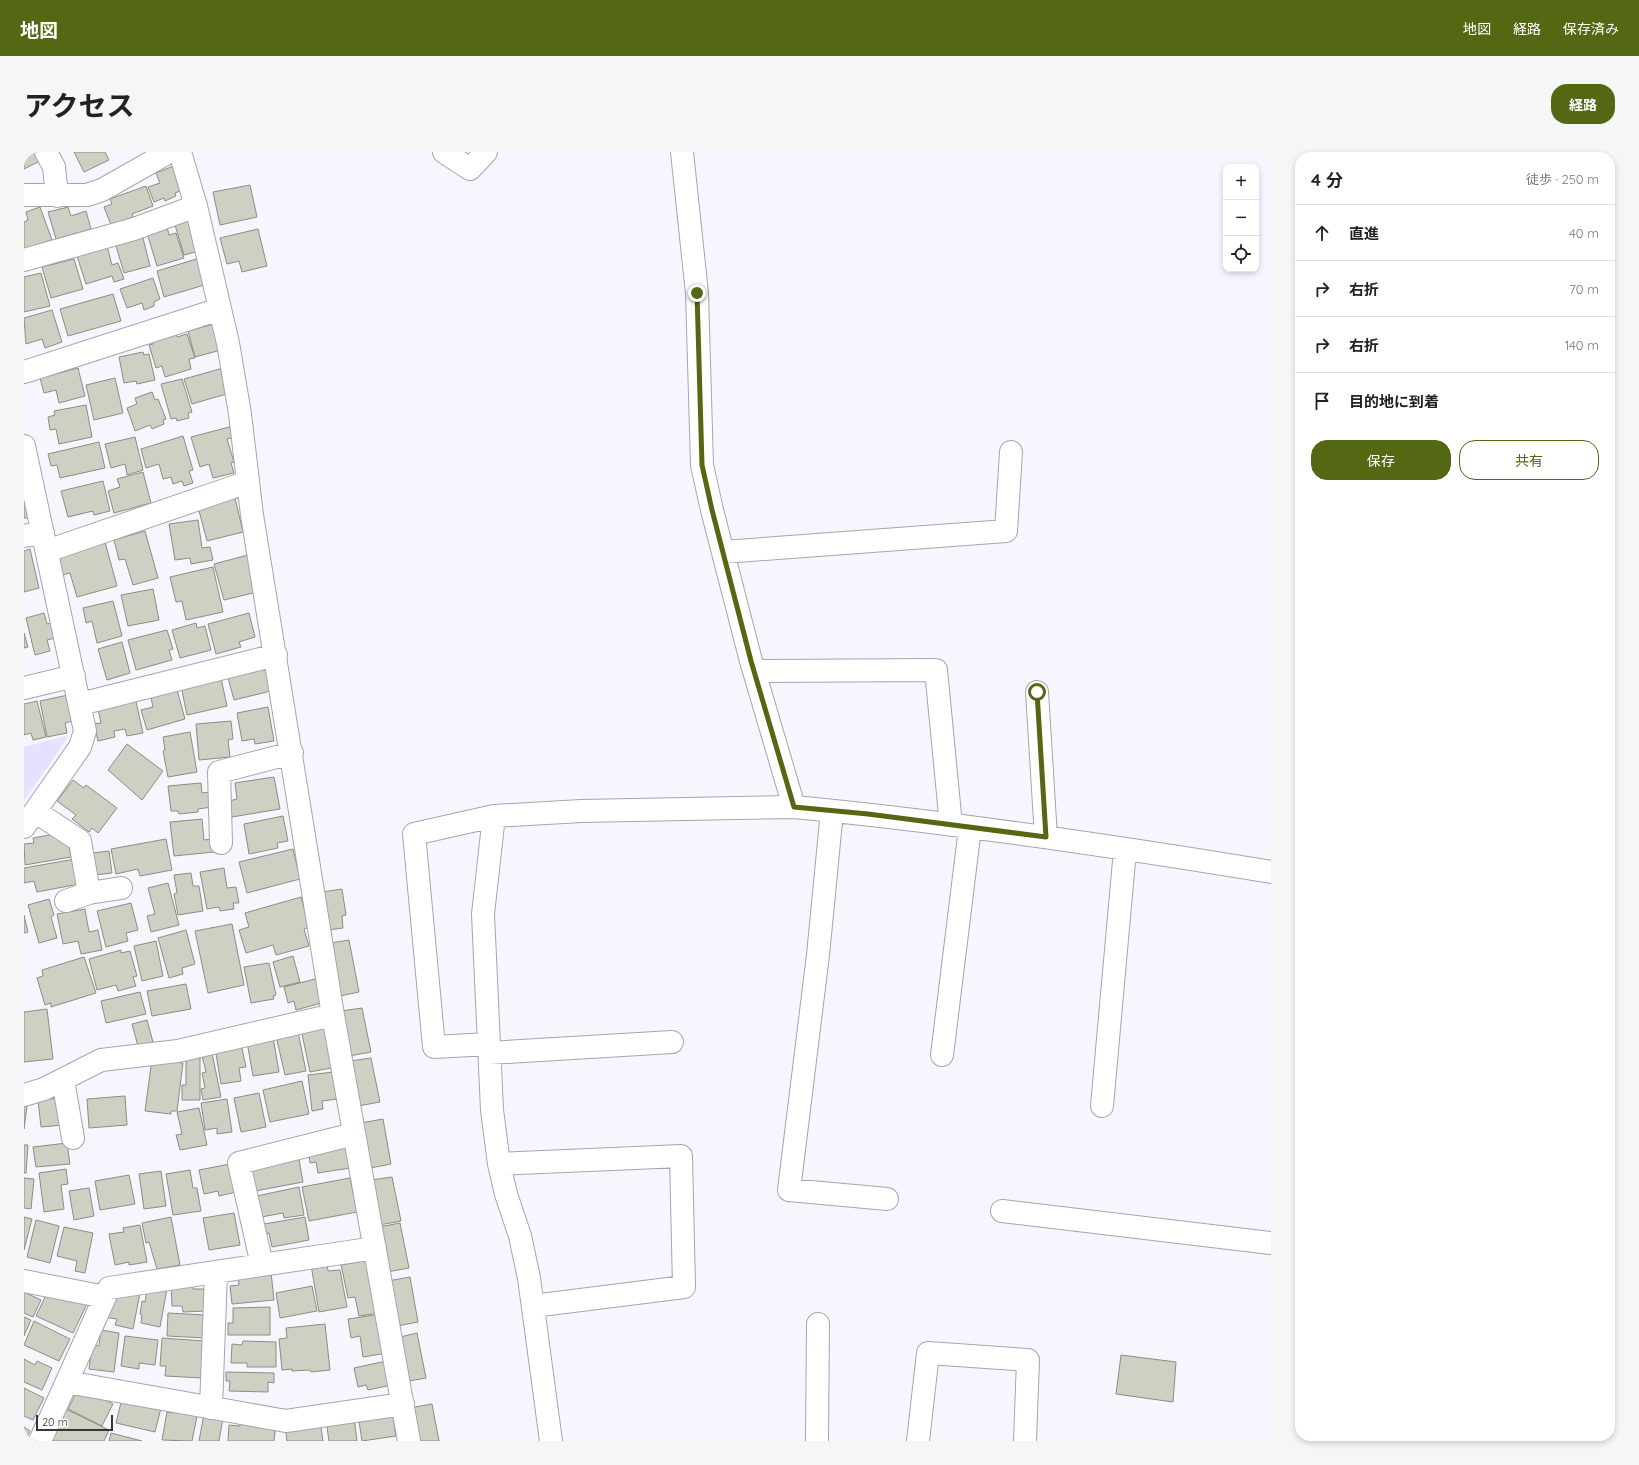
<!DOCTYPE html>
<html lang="ja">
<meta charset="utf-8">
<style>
:root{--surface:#fff;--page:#f6f6f6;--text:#222;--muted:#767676;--line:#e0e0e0;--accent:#546712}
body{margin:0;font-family:Quicksand,"Noto Sans JP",sans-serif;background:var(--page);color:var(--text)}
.controls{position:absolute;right:12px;top:12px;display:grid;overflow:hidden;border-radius:8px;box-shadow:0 2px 6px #0003}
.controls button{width:36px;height:36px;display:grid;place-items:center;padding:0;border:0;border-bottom:1px solid var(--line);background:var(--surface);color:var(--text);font:20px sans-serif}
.scale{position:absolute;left:12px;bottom:10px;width:77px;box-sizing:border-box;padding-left:4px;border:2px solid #353439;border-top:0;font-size:11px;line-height:14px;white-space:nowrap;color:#353439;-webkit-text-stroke:3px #fff;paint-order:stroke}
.stop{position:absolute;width:12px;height:12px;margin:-9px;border:3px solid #546712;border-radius:50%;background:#fff}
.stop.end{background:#546712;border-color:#fff;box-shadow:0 1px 4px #0008}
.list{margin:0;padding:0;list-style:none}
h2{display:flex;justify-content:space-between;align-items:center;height:52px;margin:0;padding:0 16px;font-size:17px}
h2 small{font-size:13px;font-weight:400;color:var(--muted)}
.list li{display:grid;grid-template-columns:26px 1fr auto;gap:12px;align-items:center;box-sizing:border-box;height:56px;padding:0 16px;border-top:1px solid var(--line)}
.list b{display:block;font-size:15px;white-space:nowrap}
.list em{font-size:13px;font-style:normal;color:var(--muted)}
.actions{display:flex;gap:8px;padding:12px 16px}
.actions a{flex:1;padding:9px 0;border:1px solid var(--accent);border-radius:16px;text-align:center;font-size:14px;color:var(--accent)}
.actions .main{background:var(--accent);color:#fff}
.icon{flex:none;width:22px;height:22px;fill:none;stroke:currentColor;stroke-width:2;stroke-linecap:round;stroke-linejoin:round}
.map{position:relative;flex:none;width:1247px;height:1289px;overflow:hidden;border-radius:16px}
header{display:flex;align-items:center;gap:24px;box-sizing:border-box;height:56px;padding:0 20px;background:var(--accent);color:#fff}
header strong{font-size:19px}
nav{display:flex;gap:22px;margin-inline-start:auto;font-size:14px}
.intro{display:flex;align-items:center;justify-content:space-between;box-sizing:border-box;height:96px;padding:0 24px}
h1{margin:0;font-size:28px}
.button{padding:10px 18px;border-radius:16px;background:var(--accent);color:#fff;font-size:14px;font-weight:700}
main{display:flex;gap:24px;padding:0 24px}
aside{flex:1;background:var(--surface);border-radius:16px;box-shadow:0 2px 6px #0003}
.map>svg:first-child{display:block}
.green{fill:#e5e2ff}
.building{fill:#ccd1c4;stroke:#8a8e82}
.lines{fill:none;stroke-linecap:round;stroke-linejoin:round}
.minor-casing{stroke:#a5a4b1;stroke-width:24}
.minor{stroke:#fff;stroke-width:22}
.route{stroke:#546712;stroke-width:5}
</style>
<header>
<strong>地図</strong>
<nav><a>地図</a><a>経路</a><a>保存済み</a></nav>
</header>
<div class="intro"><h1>アクセス</h1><a class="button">経路</a></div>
<main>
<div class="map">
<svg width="1247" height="1289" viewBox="0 0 1247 1289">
<rect width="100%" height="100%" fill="#f7f6ff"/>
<!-- green -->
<path class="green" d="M41,584L43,587L0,649V595Z"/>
<!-- building -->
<path class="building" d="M0,0H11L16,9L0,17Z
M50,0H81L85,8L60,20Z
M152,13L161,37L151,41L152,44L141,49L140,46L130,50L124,35L136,31L132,21Z
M226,33L233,65L196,73L189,40Z
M122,34L129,54L108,62L109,65L87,73L80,55L88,52L86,47Z
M16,55L28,88L9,94L10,97L0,101V70L4,68L2,60Z
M44,55L47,64L62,59L67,77L32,87L24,60Z
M170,67L179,98L160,103L151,73Z
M143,75L145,83L152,81L160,106L133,114L123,81Z
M234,77L243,114L218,120L215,109L203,112L196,86Z
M119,86L126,114L100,121L92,94Z
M83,94L88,113L94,111L100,127L90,130L88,124L62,132L53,104Z
M179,105L187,131L140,145L133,119Z
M50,107L59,137L27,146L18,115Z
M17,121L26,154L0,160V125Z
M129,126L136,147L130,150V154L120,158L118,151L103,156L96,137Z
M89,142L97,169L44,184L36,157Z
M28,158L38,190L21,196L18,187L2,192L0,166Z
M190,172L197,198L171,205L164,179Z
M152,181L153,185L163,182L171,206L165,207L167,217L141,225L138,214L132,216L125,193L129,192L128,188Z
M119,200L120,203L125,202L131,228L113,232L112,229L100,231L95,205Z
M54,216L61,244L35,251L32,238L20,241L16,226Z
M199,216L206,241L168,252L160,227Z
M91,226L99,261L70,268L62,233Z
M158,227L168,260L164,261L165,266L153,269L152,266L147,267L137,232Z
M128,240L131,248L134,247L142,267L139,268L140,272L128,277L126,273L111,279L103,256L113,252L111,246Z
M62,253L68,285L35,292L32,277L26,278L24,265L31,263L30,259Z
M209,274L212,285L203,287L210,310L207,311L210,321L189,326L185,312L176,315L167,285Z
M159,284L169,318L165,319L169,331L160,334L158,329L149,332L147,325L139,327L135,312L122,316L117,297Z
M111,285L119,318L103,323L101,312L87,316L81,292Z
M75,290L81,316L36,326L33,313L27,314L24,302Z
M119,320L127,351L90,361L84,339L96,335L93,327Z
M79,329L86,359L70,363L69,359L44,365L37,339Z
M211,346L219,380L183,389L174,355Z
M0,348L4,366H0Z
M174,368L178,396L186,395L189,408L167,412L166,406L151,408L145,372Z
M121,379L134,426L109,433L101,407L95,408L90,388Z
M81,390L93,434L53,445L46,421L38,423L33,403Z
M6,397L15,436L0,440V399Z
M224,403L233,440L200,448L190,412Z
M189,415L199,460L162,468L158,449L152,450L146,425Z
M129,437L135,468L104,474L97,443Z
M89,449L98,484L73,491L68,469L62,471L59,456Z
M20,461L23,472L28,471L32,486L23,488L26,499L11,503L2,466Z
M225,461L231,485L215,490L217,495L192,502L184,472Z
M172,471L173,476L181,474L187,498L156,506L148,478Z
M143,478L149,497L145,498L148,508L112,518L104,488Z
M0,481L4,495L0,496Z
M98,490L106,521L83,528L74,497Z
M240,513L247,539L210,548L203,522Z
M197,526L203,554L163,563L157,534Z
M152,534L161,567L123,578L117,558L129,555L126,541Z
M44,543L49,569L41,571L43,581L23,585L16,549Z
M111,545L119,581L103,584L101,577L90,579L91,585L74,589L70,572L77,571L74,557Z
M13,549L22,585L9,588L7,581L0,583V552Z
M244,555L250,589L231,592L230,587L218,589L213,561Z
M207,569L209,587L204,588L206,605L175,608L172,572Z
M166,580L173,620L144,625L139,599L141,598L139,585Z
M103,592L139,619L118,648L84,618Z
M250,625L256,657L208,665L205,649L213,647L211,631Z
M49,628L60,636L62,633L93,656L74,681L68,676L65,680L48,667L52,663L33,649Z
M177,631L178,641L186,640L188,655L174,657V660L155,662L154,659H147L144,634Z
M259,664L264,689L253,691L254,696L225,702L220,672Z
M178,667L180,688L188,687L190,700L150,704L146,670Z
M36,681L44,688L47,705L1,713L0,692L10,691L9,686Z
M142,687L148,718L116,724L114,717L92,722L87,697Z
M269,697L276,727L223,741L215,710Z
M85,699L88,721L71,723L68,701Z
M51,707L55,732L13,740L10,729L0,731V716Z
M200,716L203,736L212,735L215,751H209L210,757L196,759L195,755L183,757L176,720Z
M167,721L169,734H175L179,759L154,763L150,742L153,741L150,723Z
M144,731L155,773L127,780L123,764L131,762L124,736Z
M318,737L322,763L318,764L319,776L304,778L298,740Z
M277,745L285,775L280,777L285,794L252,803L249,793L222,801L215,778L225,775L221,761Z
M25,747L30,763L27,765L33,786L15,791L4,753Z
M107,751L114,778L102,781L104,789L82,795L73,759Z
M61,757L65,780L74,778L78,798L57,802L54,789L39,792L33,762Z
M0,763L4,780L0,781Z
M208,772L220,833L184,841L171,779Z
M162,778L171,812L158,816L159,822L145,826L134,786Z
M325,788L335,840L316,844L306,791Z
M132,789L139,824L118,829L110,794Z
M97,798V801L106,799L113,824L109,825L112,834L94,839L92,833L73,838L65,807Z
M269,804L276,830L256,835L249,810Z
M60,805L72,841L27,855V851L21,853L13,826L19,824L18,818Z
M245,811L252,843L249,844L250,847L227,851L220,815Z
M295,826L301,850L272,858L270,849L264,851L260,835Z
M162,832L167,857L128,864L123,839Z
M116,840L122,862L82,871L77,849Z
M338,856L347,900L325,904L317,859Z
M23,857L29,907L0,910V860Z
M123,868L129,890L114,894L108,872Z
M304,872L312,915L286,920L277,877Z
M274,880L282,919L261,923L252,884Z
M249,885L255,920L229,924L223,890Z
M217,892L222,915L215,916L217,929L197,932L191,896Z
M188,901L197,945L179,948L177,937L181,936L178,921L182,920L178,904Z
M162,903H176V948H158V933H162Z
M347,906L356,950L334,954L326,909Z
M128,907L159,911L153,959H147V962L121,959Z
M318,919L321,946L298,949L299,957L288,959L284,923Z
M278,929L285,962L246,970L239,938Z
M235,941L242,975L217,980L210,946Z
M101,944L103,973L65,976L63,947Z
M36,946L39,973L17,975L14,948Z
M203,947L208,980L193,982V976L181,978L177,951Z
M0,953L3,954L0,977Z
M175,956L183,993L156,998L152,983L158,982L153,960Z
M359,967L367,1012L346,1016L337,971Z
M322,990L326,1016L294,1021L292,1010L286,1011L284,997Z
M43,991L46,1012L12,1015L9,995Z
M0,993H4L2,1021H0Z
M274,1002L279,1030L231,1039L226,1011Z
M206,1012L212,1040L195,1044L194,1039L180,1042L175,1018Z
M42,1017L44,1032L37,1033L40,1057L20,1060L15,1021Z
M166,1018L169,1036H173L177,1059L149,1063L142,1022Z
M137,1019L142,1054L120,1057L115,1022Z
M105,1023L111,1052L76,1058L71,1029Z
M368,1025L377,1069L355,1073L347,1028Z
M0,1026L10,1027L7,1057L0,1056Z
M326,1026L333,1060L285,1069L278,1035Z
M275,1035L280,1063L260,1066L259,1061L232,1066L228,1045Z
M65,1036L70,1064L50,1068L45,1039Z
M210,1061L216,1093L185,1098L179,1066Z
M0,1065L8,1067L0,1098Z
M147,1065L156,1113L133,1117L125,1090L122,1091L118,1071Z
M281,1065L285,1088L248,1095L245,1081L242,1082L240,1072Z
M12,1068L35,1074L26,1111L3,1105Z
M376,1071L385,1116L363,1120L355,1075Z
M116,1073L123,1110L105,1113V1110L91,1113L85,1082L100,1080L99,1076Z
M40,1075L69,1081L61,1121L51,1119L53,1109L33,1104Z
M345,1108L355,1161L335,1164L331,1145L324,1146L317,1113Z
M303,1111L304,1119L316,1118L323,1155L295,1160L287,1113Z
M247,1120L250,1148L208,1152L206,1134L215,1133L214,1124Z
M386,1125L394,1170L373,1174L364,1129Z
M169,1131V1137H180L182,1159L159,1160L158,1154H148L147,1132Z
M124,1133L143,1137L136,1175L117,1171L118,1163L116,1162L118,1149L121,1150Z
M288,1134L293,1159L256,1166L252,1141Z
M93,1137L116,1141L109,1177L91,1173L93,1167L80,1165Z
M24,1139L63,1152L49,1181L12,1164Z
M0,1140L17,1148L9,1165L0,1161Z
M246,1155V1183H204V1171H209V1156Z
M144,1161L182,1163L181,1186L143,1184Z
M357,1162L363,1201L339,1205L336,1184L327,1186L324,1167Z
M0,1165L7,1168L0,1184Z
M10,1169L46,1187L35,1209L0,1193Z
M301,1172L306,1218L287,1220L286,1218L268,1219V1217L258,1218L255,1187L263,1186L262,1176Z
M77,1178L95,1181L90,1220L65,1217L68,1193L75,1194Z
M393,1181L402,1226L380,1230L372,1186Z
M101,1184L134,1188L131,1213L115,1211V1217L97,1214Z
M138,1186L181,1189L178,1226L141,1224L142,1214H136Z
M219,1189L252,1190V1215H223V1211H207L208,1192L218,1193Z
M1097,1203L1152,1210L1149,1250L1092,1242Z
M0,1207L11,1213L13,1209L28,1216L18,1238L0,1230Z
M362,1209L367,1233L344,1238L342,1233L334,1235L330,1216Z
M202,1220L250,1221V1231L244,1230V1240L205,1239L206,1229H202Z
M55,1235L89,1252L78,1274L44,1257Z
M0,1236L20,1246L9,1268L0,1264Z
M98,1246L137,1256L131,1280L92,1271Z
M408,1252L415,1289H393L386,1256Z
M149,1254L174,1259L168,1289L138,1288L143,1260L148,1261Z
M40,1256L85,1278L80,1289H31L25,1286Z
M368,1258L372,1284L338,1289L334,1263Z
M180,1262L199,1266L195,1289H175Z
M330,1265L333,1289H305L302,1268Z
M217,1266L252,1270L250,1289H204L205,1273L216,1274Z
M296,1269L299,1289H263L261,1274Z
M0,1275L6,1279L1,1289H0Z
M87,1281L118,1289H85Z"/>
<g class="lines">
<!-- minor casing -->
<g class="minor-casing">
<path id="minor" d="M22,0L30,15L33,44
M156,0L172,54L204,191L216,262L228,363L309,863L385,1289
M420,0L446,17L462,0
M658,0L673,141L678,313L688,358L727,509L770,655C930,670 1089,694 1247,720
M0,43H63L78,38L145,0
M0,108L110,77L172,54
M0,220L196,157
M0,294L61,579L56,595L0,675
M0,384L19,381
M23,399L224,330
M699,400L982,379L987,300
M730,519L912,518L927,673
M0,536L50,524
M1013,540L1022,685
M56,552L252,503
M808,659L794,803L765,1038L863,1047
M12,660L56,689L65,741
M197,691L195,620L268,601
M42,749L65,741L97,736
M465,892L410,895L390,682L470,664
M465,901L648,890
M918,903L946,676
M39,928L49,986
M0,943L20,937L77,908L154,899L309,863
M1078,954L1101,698
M475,1012L657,1004L660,1135L509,1154
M978,1059L1247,1091
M238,1113L215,1011L330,982
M0,1129L81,1145
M43,1230L262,1269L379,1252
M187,1256L192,1120
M16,1289L85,1136L351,1096
M527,1289L505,1126L496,1084L482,1042L475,1012L468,958L459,762L470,664L557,659L770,655
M793,1289L794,1172
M894,1289L904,1201L1004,1208L1001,1289"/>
</g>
<!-- minor -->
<use href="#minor" class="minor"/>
</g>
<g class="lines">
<!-- route -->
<path class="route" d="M673,141L678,313L688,358L727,509L770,655L844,662L1022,685L1013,540"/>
</g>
</svg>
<div class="controls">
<button>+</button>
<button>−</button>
<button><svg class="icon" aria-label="locate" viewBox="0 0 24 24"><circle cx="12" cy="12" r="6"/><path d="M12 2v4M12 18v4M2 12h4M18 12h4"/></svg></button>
</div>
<div class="scale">20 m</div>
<div class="stop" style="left:1013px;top:540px"></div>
<div class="stop end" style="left:673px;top:141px"></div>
</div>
<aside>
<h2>4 分<small>徒歩 · 250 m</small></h2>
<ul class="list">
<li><svg class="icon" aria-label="ahead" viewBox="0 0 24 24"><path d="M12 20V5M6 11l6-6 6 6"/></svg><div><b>直進</b></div><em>40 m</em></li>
<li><svg class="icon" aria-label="right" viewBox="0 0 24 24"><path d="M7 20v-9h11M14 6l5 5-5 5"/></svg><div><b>右折</b></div><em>70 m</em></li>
<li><svg class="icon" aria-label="right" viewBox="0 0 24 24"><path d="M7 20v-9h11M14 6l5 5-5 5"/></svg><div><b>右折</b></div><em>140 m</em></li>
<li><svg class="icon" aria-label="arrive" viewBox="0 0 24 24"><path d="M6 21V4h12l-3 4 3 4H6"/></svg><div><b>目的地に到着</b></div></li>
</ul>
<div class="actions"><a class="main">保存</a><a>共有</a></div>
</aside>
</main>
